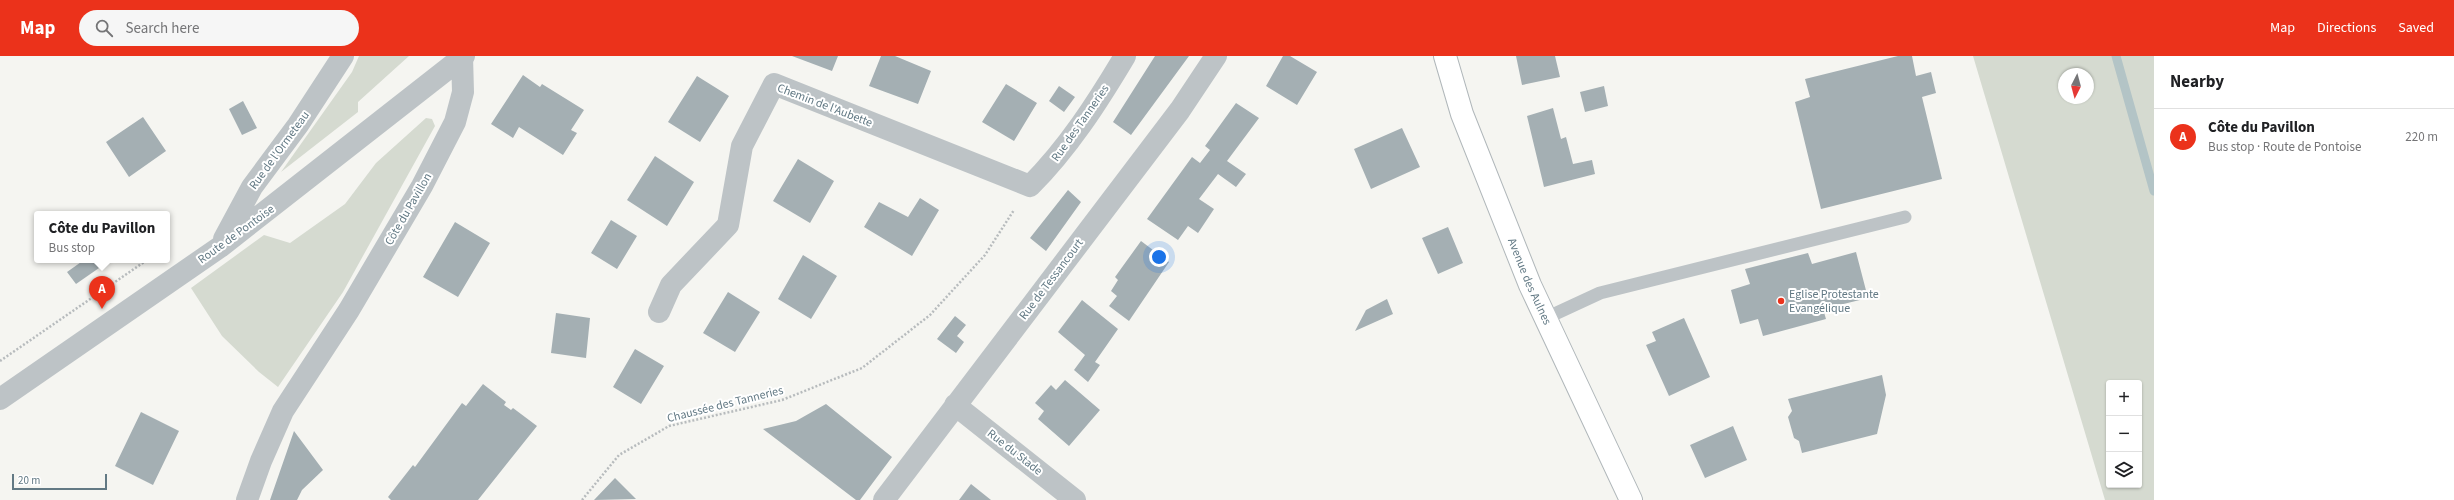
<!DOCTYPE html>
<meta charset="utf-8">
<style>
:root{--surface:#fff;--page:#f6f6f6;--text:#202124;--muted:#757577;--line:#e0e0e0;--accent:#eb321b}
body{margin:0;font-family:"Source Sans 3",sans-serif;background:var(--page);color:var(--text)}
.controls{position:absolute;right:12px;bottom:12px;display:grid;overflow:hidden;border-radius:4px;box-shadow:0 1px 3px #0004}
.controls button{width:36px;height:36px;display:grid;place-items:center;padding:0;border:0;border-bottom:1px solid var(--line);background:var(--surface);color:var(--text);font:20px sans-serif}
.compass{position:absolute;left:2058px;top:12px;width:36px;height:36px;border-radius:50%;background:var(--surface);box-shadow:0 1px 3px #0004;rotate:186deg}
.scale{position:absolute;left:12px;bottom:10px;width:95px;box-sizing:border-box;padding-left:4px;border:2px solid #627984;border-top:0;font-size:11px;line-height:14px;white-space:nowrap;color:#627984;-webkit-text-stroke:3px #fff;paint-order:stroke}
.you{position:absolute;left:1159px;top:201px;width:14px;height:14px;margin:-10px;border:3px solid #fff;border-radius:50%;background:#1a73e8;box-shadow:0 0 0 6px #1a73e833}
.badge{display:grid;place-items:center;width:26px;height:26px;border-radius:50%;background:var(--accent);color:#fff;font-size:13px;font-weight:700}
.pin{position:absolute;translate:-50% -33px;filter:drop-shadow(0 1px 2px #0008)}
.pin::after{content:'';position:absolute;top:21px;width:14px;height:12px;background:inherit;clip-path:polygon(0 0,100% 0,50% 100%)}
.popup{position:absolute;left:34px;top:155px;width:136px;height:52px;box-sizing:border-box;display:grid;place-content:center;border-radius:4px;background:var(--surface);filter:drop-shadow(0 1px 3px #0005);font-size:13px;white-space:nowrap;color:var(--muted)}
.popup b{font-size:15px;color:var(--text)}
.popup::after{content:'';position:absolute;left:50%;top:100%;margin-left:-8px;border:8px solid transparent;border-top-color:var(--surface)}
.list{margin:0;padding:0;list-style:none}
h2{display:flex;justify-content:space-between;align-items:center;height:52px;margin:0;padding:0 16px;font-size:17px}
h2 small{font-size:13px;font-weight:400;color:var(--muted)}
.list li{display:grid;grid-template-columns:26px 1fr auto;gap:12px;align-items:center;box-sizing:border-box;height:56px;padding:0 16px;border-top:1px solid var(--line)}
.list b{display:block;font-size:15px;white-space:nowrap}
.list p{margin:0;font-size:13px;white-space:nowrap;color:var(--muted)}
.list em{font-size:13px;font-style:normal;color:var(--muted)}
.icon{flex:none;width:22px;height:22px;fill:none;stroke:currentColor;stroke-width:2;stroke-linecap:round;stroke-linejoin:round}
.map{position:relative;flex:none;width:2154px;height:444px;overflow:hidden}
header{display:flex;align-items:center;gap:24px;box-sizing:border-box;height:56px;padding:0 20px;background:var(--accent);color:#fff}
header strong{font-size:19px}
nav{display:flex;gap:22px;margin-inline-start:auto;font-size:14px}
.search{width:280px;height:36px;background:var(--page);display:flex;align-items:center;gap:10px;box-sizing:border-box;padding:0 14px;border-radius:22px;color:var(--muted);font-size:15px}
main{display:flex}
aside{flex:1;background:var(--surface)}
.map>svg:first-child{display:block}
.green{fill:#d5dad0;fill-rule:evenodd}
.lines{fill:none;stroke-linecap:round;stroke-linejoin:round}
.stream{stroke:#b3c4c6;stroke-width:9}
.building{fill:#a4afb3}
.primary-casing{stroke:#b0b7ba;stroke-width:24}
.path{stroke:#b7bbbd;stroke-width:2.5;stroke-dasharray:2 2;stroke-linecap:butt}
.service{stroke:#bdc3c6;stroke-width:13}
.minor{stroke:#bdc3c6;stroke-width:22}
.primary{stroke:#fff;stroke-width:22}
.poi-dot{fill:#eb321b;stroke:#fff;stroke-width:1.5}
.labels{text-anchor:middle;stroke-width:4;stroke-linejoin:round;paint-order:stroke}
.street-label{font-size:12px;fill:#627984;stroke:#fff}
.poi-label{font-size:12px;fill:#627984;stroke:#fff;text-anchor:start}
</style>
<header>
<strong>Map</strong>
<div class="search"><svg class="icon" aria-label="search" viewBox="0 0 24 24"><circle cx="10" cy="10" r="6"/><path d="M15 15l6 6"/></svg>Search here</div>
<nav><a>Map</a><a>Directions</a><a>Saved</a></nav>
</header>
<main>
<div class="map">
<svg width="2154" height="444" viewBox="0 0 2154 444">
<rect width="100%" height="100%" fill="#f5f5f1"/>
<!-- green -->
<path class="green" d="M359,0H409L358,46V56L281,116L352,16Z
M1973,0H2154V444H2105ZM2064,18H2088V42H2064ZM2109,327H2139V429H2109Z
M426,62L432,63L435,70L343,236L278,331L259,316L222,280L191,232L264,179L290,187L345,148L376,107Z"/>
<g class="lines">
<!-- stream -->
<path class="stream" d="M2116,0L2154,135"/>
</g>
<!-- building -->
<path class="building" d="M792,0H838L832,15Z
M881,0H895L931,15L918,48L869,30Z
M1155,0H1189L1131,79L1113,66Z
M1283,0H1290L1317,16L1297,49L1266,30Z
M1516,0H1555L1560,21L1522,29Z
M1898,0H1912L1916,20L1931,16L1936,37L1922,41L1942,123L1821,153L1795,46L1810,41L1805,23Z
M523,19L540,31L542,28L584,54L571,74L577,77L563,99L519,71L513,82L491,68Z
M697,20L729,40L700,86L668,66Z
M1006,28L1037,47L1014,85L982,66Z
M1059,30L1075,41L1064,56L1049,45Z
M1604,30L1608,50L1585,56L1580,36Z
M243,45L257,72L242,79L229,53Z
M1236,47L1259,62L1227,105L1246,118L1236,131L1218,118L1199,143L1214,153L1198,177L1188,170L1178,184L1147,163L1192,101L1200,107L1210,94L1205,90Z
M1553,52L1561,83L1566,81L1573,108L1592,104L1595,118L1544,131L1527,60Z
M143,61L166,95L129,121L106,86Z
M1402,72L1420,111L1371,133L1354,93Z
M655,100L694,126L667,170L627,144Z
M798,103L834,125L810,167L773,145Z
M1068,134L1081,146L1046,195L1030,182Z
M920,142L939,154L912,200L864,171L879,146L908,161Z
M611,164L637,180L617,213L591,197Z
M455,166L490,187L458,241L423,221Z
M1448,171L1463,207L1438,218L1422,182Z
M1141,185L1169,206L1129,265L1109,250L1117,240L1111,235L1118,224L1115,221Z
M1856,196L1868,242L1823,253L1826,263L1763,280L1758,263L1740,268L1731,234L1750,228L1745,213L1808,197L1812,208Z
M803,199L837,220L811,263L778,243Z
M84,204H93L99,212L76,228L67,216Z
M728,236L760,256L735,296L703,277Z
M1387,243L1393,258L1355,275L1366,254Z
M1082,244L1118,273L1095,306L1100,309L1088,326L1074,314L1085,299L1058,276Z
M556,257L590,262L586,302L551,297Z
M955,260L966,269L957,280L964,286L956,297L937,283Z
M1684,262L1710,321L1669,340L1646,289L1656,285L1652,276Z
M635,293L664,310L641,348L613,331Z
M1882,319L1886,339L1877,378L1802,397L1799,385L1794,382L1788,361L1792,355L1788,343Z
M1065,324L1100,354L1069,390L1038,363L1044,355L1035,347L1051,329L1056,334Z
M483,328L506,346L504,349L511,354L513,352L537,370L478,444H391L388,441L413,409L415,411L462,347L466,350Z
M826,348L892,401L860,444H856L763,373L796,365Z
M141,356L179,375L153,429L115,410Z
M1733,370L1747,404L1705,422L1690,389Z
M294,375L323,414L302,434L297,444H270Z
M615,422L636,443L594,444Z
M971,428L991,444H959Z"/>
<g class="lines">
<!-- primary casing -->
<g class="primary-casing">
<g id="primary">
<path id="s1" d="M1445,0L1462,58L1530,229L1631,444"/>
</g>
</g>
<!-- path -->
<path class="path" d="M0,305L147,204
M582,444L619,399L669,370L782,344L862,312L930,259L985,199L1014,154"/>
<!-- service -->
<path class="service" d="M1546,262L1600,237L1905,161"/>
<!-- minor -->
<path class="minor" d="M224,183L252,131L298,69L343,0
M659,256L671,229L728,169L742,90L774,28L1030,130C1068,92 1097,47 1125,0
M0,343L220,191L464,0
M955,349L1075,444
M247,444L261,405L283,355L349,254L422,130L455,66L463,36L462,0
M884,444L1180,54L1216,0"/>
<!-- primary -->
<use href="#primary" class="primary"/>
</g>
<!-- markers -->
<circle class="poi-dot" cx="1781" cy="245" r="4"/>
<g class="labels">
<!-- street labels -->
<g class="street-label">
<text transform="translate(825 49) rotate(21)" y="4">Chemin de l'Aubette</text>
<text transform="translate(1080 67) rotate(-55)" y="4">Rue des Tanneries</text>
<text transform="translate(279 94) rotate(-54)" y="4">Rue de l'Ormeteau</text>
<text transform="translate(408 153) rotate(-60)" y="4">Côte du Pavillon</text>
<text transform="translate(236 178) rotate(-36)" y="4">Route de Pontoise</text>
<text transform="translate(1051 223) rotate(-53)" y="4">Rue de Tessancourt</text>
<text dy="4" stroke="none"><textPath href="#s1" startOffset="241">Avenue des Aulnes</textPath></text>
<text transform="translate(725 348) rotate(-14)" y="4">Chaussée des Tanneries</text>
<text transform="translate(1015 396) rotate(38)" y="4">Rue du Stade</text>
</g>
<!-- poi labels -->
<g class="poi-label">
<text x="1789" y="242">Eglise Protestante<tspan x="1789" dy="14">Evangélique</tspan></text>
</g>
</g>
</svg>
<div class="controls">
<button>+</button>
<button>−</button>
<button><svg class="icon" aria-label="layers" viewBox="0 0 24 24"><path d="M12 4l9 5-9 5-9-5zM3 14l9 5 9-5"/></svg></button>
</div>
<svg class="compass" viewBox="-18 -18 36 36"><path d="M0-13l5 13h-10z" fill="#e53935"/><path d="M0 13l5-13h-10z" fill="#757577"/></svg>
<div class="scale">20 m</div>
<div class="you"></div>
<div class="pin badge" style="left:102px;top:253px">A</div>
<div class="popup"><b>Côte du Pavillon</b>Bus stop</div>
</div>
<aside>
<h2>Nearby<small></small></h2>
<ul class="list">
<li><span class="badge">A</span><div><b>Côte du Pavillon</b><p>Bus stop · Route de Pontoise</p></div><em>220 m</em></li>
</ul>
</aside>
</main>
